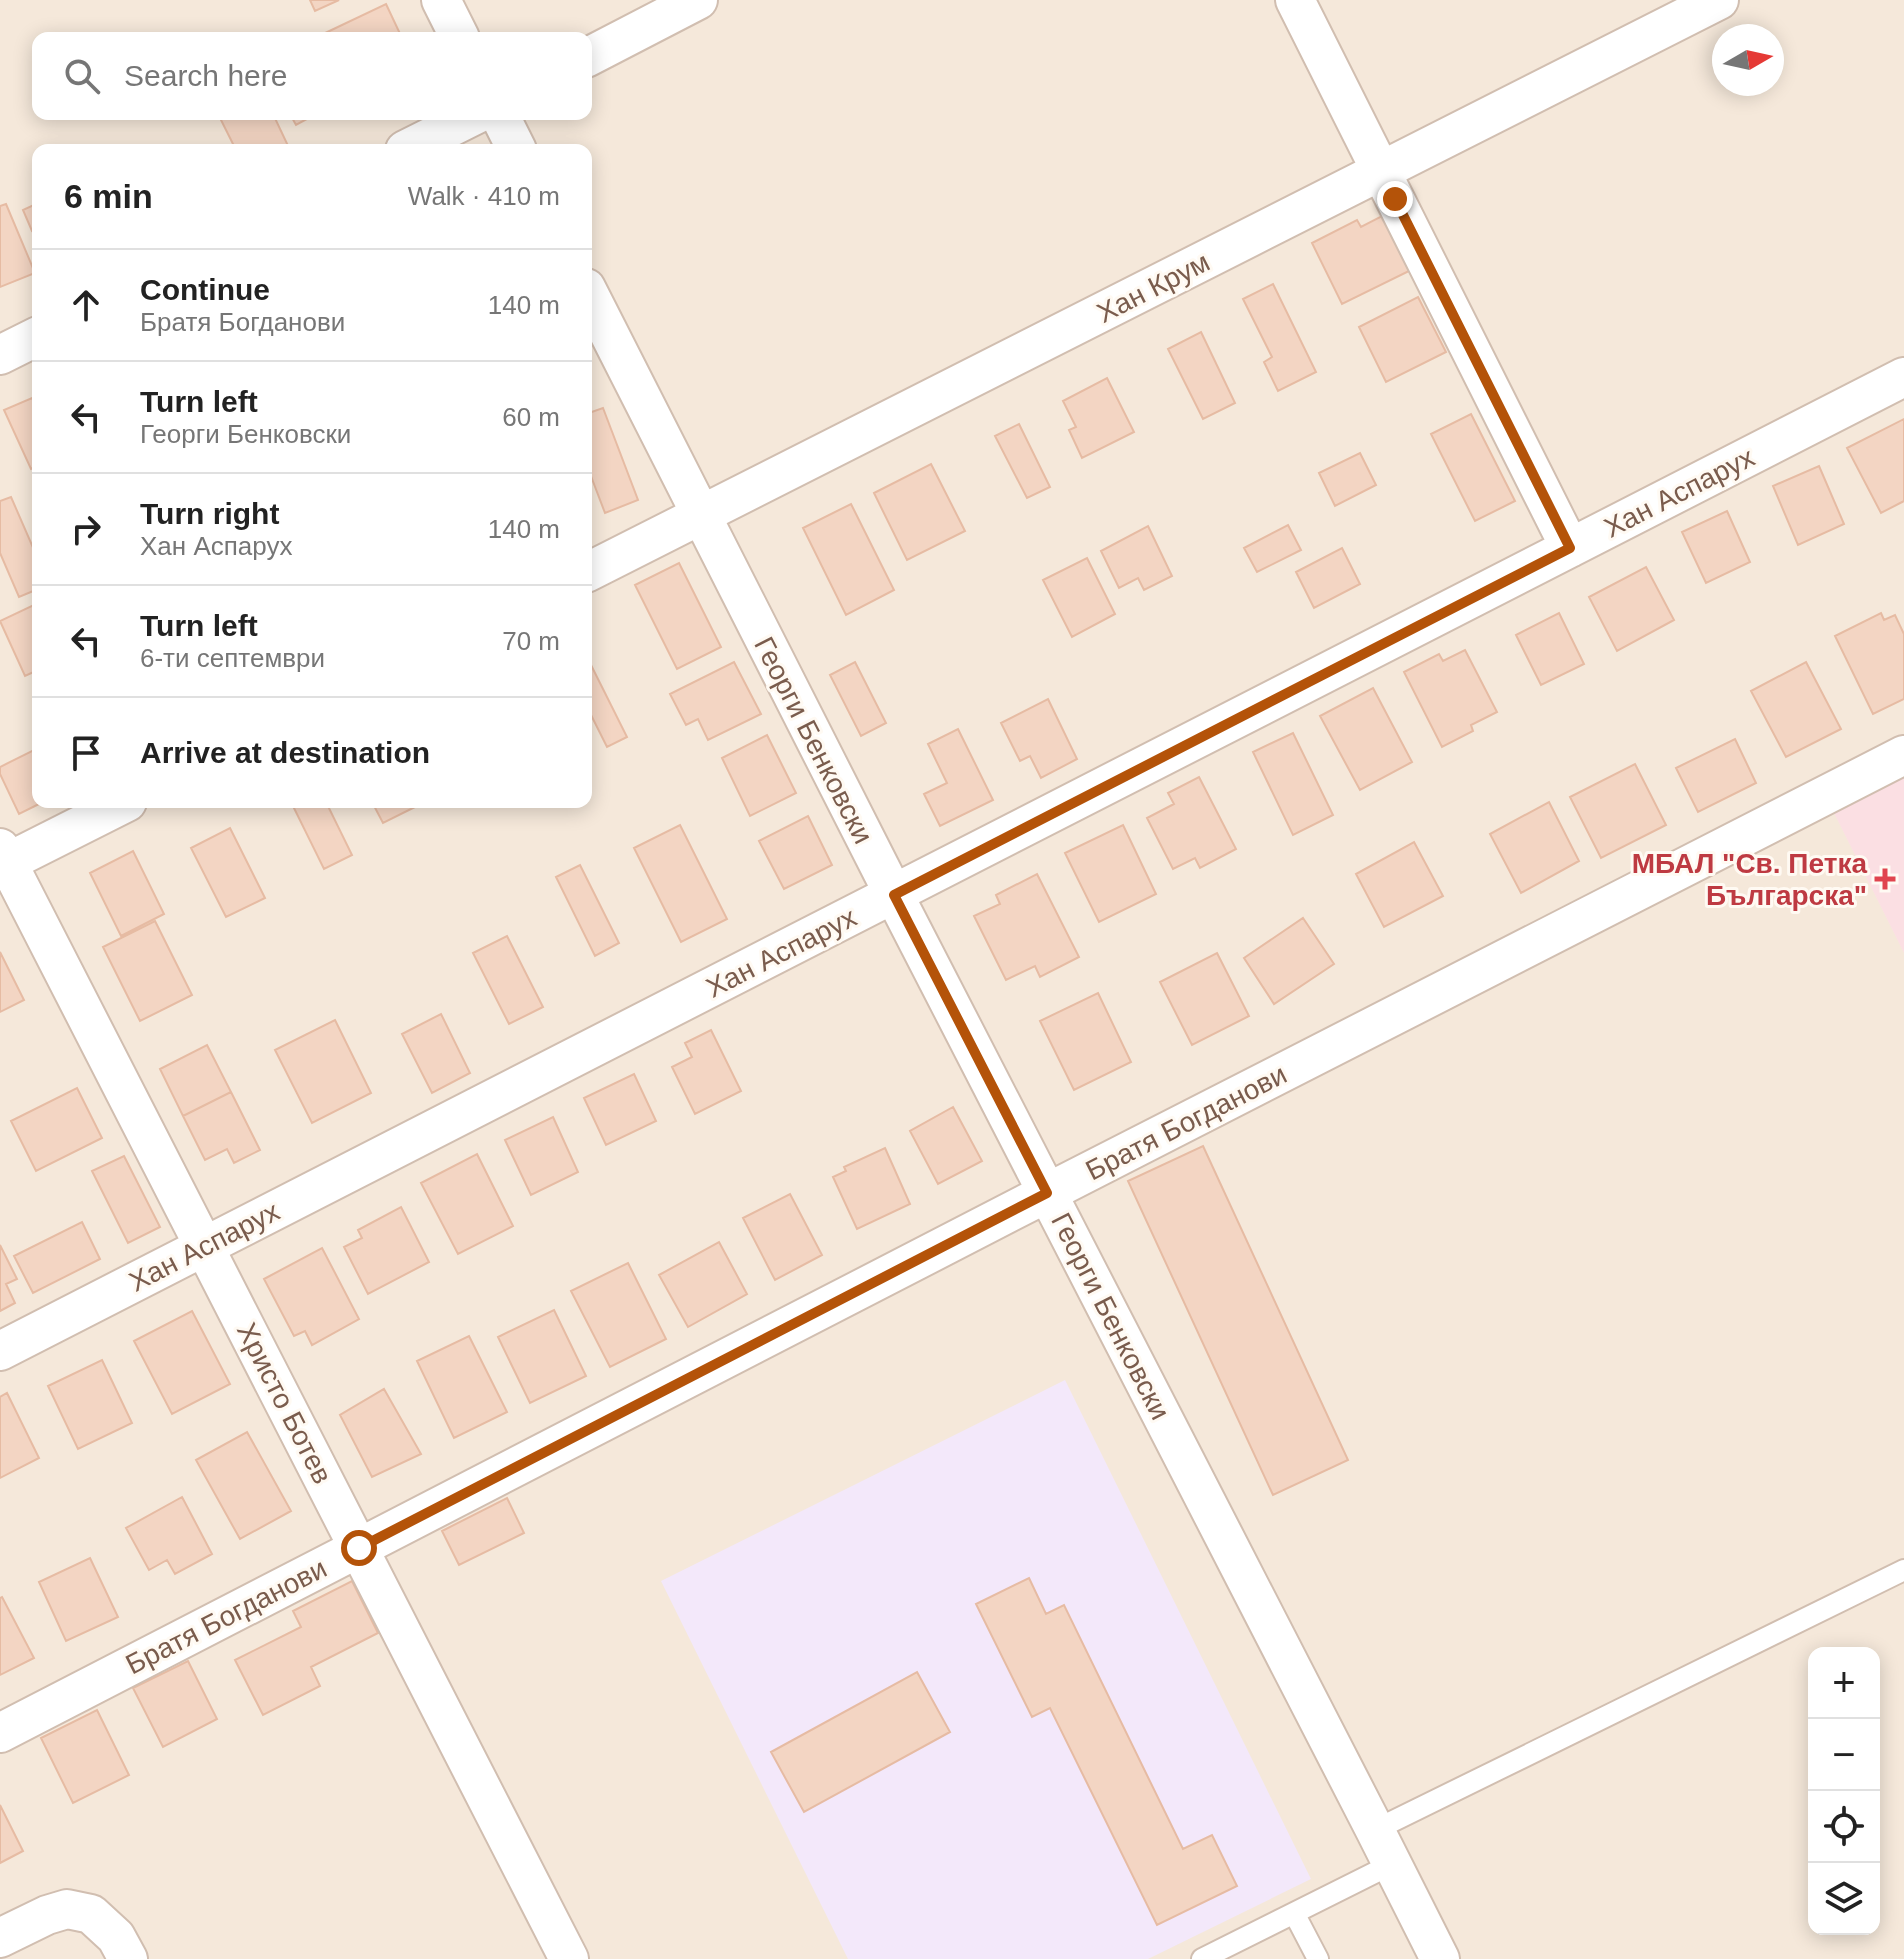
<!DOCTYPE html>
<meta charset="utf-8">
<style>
:root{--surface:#fff;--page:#f6f6f6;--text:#222;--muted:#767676;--line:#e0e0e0}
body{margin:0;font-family:Helvetica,sans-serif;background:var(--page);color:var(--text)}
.controls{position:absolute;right:24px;bottom:24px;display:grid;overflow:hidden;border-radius:16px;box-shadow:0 4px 20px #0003}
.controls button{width:72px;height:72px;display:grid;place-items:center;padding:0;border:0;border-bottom:2px solid var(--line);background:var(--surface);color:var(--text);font:40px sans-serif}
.compass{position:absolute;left:1712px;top:24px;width:72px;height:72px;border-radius:50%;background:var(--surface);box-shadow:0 4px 20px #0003;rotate:81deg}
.stop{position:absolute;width:24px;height:24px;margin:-18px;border:6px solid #b45309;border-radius:50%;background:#fff}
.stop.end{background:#b45309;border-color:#fff;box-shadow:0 2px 8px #0008}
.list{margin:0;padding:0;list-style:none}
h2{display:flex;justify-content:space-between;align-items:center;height:104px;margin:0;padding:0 32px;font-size:34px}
h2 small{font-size:26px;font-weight:400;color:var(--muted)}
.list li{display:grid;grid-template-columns:52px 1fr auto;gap:24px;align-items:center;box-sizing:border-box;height:112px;padding:0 32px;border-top:2px solid var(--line)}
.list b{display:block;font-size:30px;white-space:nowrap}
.list p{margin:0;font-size:26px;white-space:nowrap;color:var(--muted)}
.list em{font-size:26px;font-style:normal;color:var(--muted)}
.icon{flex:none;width:44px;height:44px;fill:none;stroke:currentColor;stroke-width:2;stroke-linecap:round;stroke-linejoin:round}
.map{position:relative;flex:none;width:1904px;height:1959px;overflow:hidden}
.search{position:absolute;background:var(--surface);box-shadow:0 4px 20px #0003;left:32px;top:32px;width:560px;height:88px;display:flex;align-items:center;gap:20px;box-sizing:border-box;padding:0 28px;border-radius:16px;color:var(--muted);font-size:30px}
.panel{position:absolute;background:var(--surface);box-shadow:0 4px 20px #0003;left:32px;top:144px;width:560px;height:664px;border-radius:16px}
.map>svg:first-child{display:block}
.residential{fill:#f5e8da;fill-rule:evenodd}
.education{fill:#f3e8fa}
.medical{fill:#fbdfe3}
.building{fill:#f3d5c3;stroke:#e6bba3;stroke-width:2}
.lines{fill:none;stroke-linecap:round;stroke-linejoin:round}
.service-casing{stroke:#d1beb0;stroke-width:24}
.minor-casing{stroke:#d1beb0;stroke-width:42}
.service{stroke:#fff;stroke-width:20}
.minor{stroke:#fff;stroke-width:38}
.route{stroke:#b45309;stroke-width:10}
.health-dot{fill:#e0444e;stroke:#fffaf3;stroke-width:3}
.labels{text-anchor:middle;stroke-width:6;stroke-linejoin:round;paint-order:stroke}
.street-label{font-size:28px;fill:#7a5c4d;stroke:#fffaf3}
.health-label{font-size:28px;font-weight:bold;fill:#be3a42;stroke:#fffaf3;text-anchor:end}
</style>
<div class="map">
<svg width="1904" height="1959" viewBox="0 0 1904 1959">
<rect width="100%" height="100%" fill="#fdf6ec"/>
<!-- residential -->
<path class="residential" d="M0,0H1904V1959H0ZM1724,36H1772V84H1724ZM38,38H586V114H38ZM38,150H586V802H38ZM1814,1653H1874V1929H1814Z"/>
<!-- education -->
<path class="education" d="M1065,1380L1311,1879L1148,1959H848L661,1581Z"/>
<!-- medical -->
<path class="medical" d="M1904,767V953L1830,805Z"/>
<!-- building -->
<path class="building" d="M310,0H339L315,11Z
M386,4L402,38H323L321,35Z
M218,114H273L290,150H236Z
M290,114H316L296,125Z
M38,203V229L32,231L23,210Z
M6,204L35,273L0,287V206Z
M1382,216L1409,271L1342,304L1312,243L1357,220L1361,227Z
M1273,284L1316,372L1278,391L1264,362L1272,357L1243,299Z
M1418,297L1446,352L1386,382L1359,327Z
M1201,332L1235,403L1203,419L1168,349Z
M1107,378L1134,432L1082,458L1069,430L1076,427L1063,401Z
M32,398L38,411V466L31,469L4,410Z
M603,408L638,500L605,513L589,471L586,472V414Z
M1471,414L1515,501L1475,521L1431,434Z
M1904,419V501L1881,513L1847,448Z
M1019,424L1050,487L1027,498L995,436Z
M1360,453L1376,485L1335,506L1319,473Z
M931,464L965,531L907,560L874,493Z
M1819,466L1844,524L1798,545L1773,486Z
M11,497L38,559V589L19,597L0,553V501Z
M851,504L894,590L846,615L803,528Z
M1727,511L1750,562L1706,583L1682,532Z
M1288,525L1301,550L1257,572L1244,548Z
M1148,526L1172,576L1144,590L1138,578L1119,588L1101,551Z
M1342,548L1360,584L1314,608L1296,572Z
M1087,558L1115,614L1072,637L1043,580Z
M679,563L721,647L677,669L635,585Z
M1646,567L1674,620L1617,651L1589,597Z
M38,603V670L25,676L0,621Z
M1559,613L1584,664L1541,685L1516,635Z
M1881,613L1884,620L1895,615L1904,634V699L1873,714L1835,636Z
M1465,650L1497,712L1471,725L1473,731L1442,747L1404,672L1439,654L1443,661Z
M586,655L627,737L607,747L586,705Z
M734,662L761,714L708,740L698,719L686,725L670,694Z
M855,662L886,723L861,736L830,675Z
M1806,662L1841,729L1786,757L1751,691Z
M1373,688L1412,762L1360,790L1320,716Z
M1048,699L1077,759L1041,778L1030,756L1020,761L1001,723Z
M958,729L993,800L940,826L924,794L947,783L928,744Z
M1293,733L1333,815L1293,835L1253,752Z
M767,735L796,793L750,816L722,758Z
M1735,739L1756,783L1698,812L1676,768Z
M38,748V802H43L19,814L0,774V767Z
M1635,764L1666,825L1601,858L1570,797Z
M1199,777L1236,849L1200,868L1195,858L1173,869L1147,818L1174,804L1168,793Z
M291,802H326L352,855L324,869Z
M372,802H425L383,823Z
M1549,802L1579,861L1521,893L1490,834Z
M808,816L832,865L784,889L759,841Z
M680,825L727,919L681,942L634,848Z
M1123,825L1156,894L1099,922L1065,853Z
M230,828L265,898L226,917L191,848Z
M1414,842L1443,896L1384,927L1356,874Z
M133,851L164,914L121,936L90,873Z
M580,865L619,943L595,956L556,877Z
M1037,874L1079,957L1040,977L1035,966L1006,980L974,916L1000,904L996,895Z
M1303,918L1334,964L1274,1004L1244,958Z
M155,921L192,995L140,1021L103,947Z
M507,936L543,1007L509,1024L473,953Z
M0,952L24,1000L0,1012Z
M1217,953L1249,1016L1192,1045L1160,982Z
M1098,993L1131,1062L1074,1090L1040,1021Z
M441,1014L470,1073L432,1093L402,1034Z
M335,1020L371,1093L312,1123L275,1050Z
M711,1030L741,1091L695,1114L672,1067L692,1057L685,1043Z
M207,1045L231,1092L183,1116L160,1069Z
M634,1074L656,1121L606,1145L584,1098Z
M77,1088L102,1138L36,1171L11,1121Z
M231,1092L260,1150L234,1163L227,1149L205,1160L183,1116Z
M953,1107L982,1161L938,1184L910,1131Z
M553,1117L578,1172L531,1195L505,1140Z
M1203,1146L1348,1460L1273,1495L1128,1181Z
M885,1148L910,1204L857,1229L833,1177L846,1171L844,1167Z
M477,1154L513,1226L458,1254L421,1183Z
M124,1156L160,1227L128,1243L92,1171Z
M790,1194L822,1255L775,1280L743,1218Z
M401,1207L429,1262L368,1294L344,1247L362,1238L358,1230Z
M82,1222L100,1259L33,1293L14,1256Z
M719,1242L747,1294L688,1327L659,1275Z
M0,1245L17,1279L6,1284L15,1303L0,1311Z
M322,1248L359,1319L312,1345L305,1331L294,1336L264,1279Z
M628,1263L666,1339L610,1367L571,1291Z
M554,1310L586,1376L530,1403L498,1337Z
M192,1311L230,1384L172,1414L134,1341Z
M469,1336L507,1412L454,1438L417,1361Z
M102,1360L132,1423L78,1449L48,1386Z
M384,1389L421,1454L372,1477L340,1415Z
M7,1393L39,1458L0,1478V1397Z
M247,1432L291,1511L240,1539L196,1460Z
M182,1497L212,1554L175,1574L167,1560L149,1570L126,1528Z
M507,1498L524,1533L459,1565L442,1531Z
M90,1558L118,1617L66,1641L39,1582Z
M1029,1578L1046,1614L1064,1605L1183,1849L1212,1835L1237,1886L1157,1925L1050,1708L1032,1717L976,1604Z
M352,1581L378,1633L311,1667L320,1686L263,1715L235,1660L301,1627L293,1611Z
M2,1597L34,1658L0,1675V1598Z
M188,1661L217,1719L163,1747L133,1688Z
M917,1672L950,1732L804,1812L771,1752Z
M97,1710L129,1775L73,1803L41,1738Z
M0,1805L23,1851L0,1863Z"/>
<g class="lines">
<!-- service casing -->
<g class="service-casing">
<path id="service" d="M1375,1830L1904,1570
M1294,1913L1318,1959
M1202,1959L1392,1864"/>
</g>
<!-- minor casing -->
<g class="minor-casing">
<path id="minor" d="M441,0L460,38
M1295,0L1570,548
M586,58L698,0
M499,114L517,150
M405,150L477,114
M586,288L894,895L1375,1830L1440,1959
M0,355L38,336
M586,573L1719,0
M0,848L569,1959
M0,866L127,802
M0,1351L1904,377
M0,1733L1047,1193L1904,755
M0,1938L47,1915L67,1909L91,1914L116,1937L128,1959"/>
</g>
<!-- service -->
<use href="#service" class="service"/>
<!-- minor -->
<use href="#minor" class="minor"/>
</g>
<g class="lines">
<!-- route -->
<path class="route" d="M359,1548L1047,1193L894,895L1570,548L1395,199"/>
</g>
<!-- markers -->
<path class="health-dot" d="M1881 867h8v8h8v8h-8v8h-8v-8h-8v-8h8z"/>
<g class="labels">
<!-- street labels -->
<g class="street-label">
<text transform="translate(1153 287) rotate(-27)" y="10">Хан Крум</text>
<text transform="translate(1679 492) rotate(-27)" y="10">Хан Аспарух</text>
<text transform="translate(814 740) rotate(63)" y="10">Георги Бенковски</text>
<text transform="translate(781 952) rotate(-27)" y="10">Хан Аспарух</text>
<text transform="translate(1186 1122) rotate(-27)" y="10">Братя Богданови</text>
<text transform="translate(204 1246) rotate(-27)" y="10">Хан Аспарух</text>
<text transform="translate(1111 1316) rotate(63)" y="10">Георги Бенковски</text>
<text transform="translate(285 1403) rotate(63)" y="10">Христо Ботев</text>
<text transform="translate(226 1616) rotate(-27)" y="10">Братя Богданови</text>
</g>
<!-- health labels -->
<g class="health-label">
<text x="1867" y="873">МБАЛ "Св. Петка<tspan x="1867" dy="32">Българска"</tspan></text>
</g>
</g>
</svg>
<div class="controls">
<button>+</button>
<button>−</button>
<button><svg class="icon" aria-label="locate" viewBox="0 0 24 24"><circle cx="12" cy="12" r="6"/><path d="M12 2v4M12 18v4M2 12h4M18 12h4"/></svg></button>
<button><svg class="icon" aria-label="layers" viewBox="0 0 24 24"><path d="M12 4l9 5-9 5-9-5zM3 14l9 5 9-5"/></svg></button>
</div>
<svg class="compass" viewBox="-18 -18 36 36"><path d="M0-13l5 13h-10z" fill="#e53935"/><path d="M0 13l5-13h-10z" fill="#767676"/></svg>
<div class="stop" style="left:359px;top:1548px"></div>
<div class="stop end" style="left:1395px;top:199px"></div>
<div class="search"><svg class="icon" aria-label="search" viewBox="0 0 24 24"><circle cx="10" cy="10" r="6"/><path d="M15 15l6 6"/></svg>Search here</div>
<section class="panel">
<h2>6 min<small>Walk · 410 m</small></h2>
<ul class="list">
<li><svg class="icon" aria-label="ahead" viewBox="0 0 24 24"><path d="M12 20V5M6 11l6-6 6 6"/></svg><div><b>Continue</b><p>Братя Богданови</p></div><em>140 m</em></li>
<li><svg class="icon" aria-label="left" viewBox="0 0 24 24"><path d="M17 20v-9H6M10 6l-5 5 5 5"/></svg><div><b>Turn left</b><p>Георги Бенковски</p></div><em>60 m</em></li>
<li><svg class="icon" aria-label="right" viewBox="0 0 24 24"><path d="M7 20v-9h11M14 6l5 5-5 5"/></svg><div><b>Turn right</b><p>Хан Аспарух</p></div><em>140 m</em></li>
<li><svg class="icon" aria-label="left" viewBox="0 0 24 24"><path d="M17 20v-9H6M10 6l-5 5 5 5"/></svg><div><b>Turn left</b><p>6-ти септември</p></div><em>70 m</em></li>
<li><svg class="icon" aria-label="arrive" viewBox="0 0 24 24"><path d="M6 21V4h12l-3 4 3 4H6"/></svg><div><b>Arrive at destination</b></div></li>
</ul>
</section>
</div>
